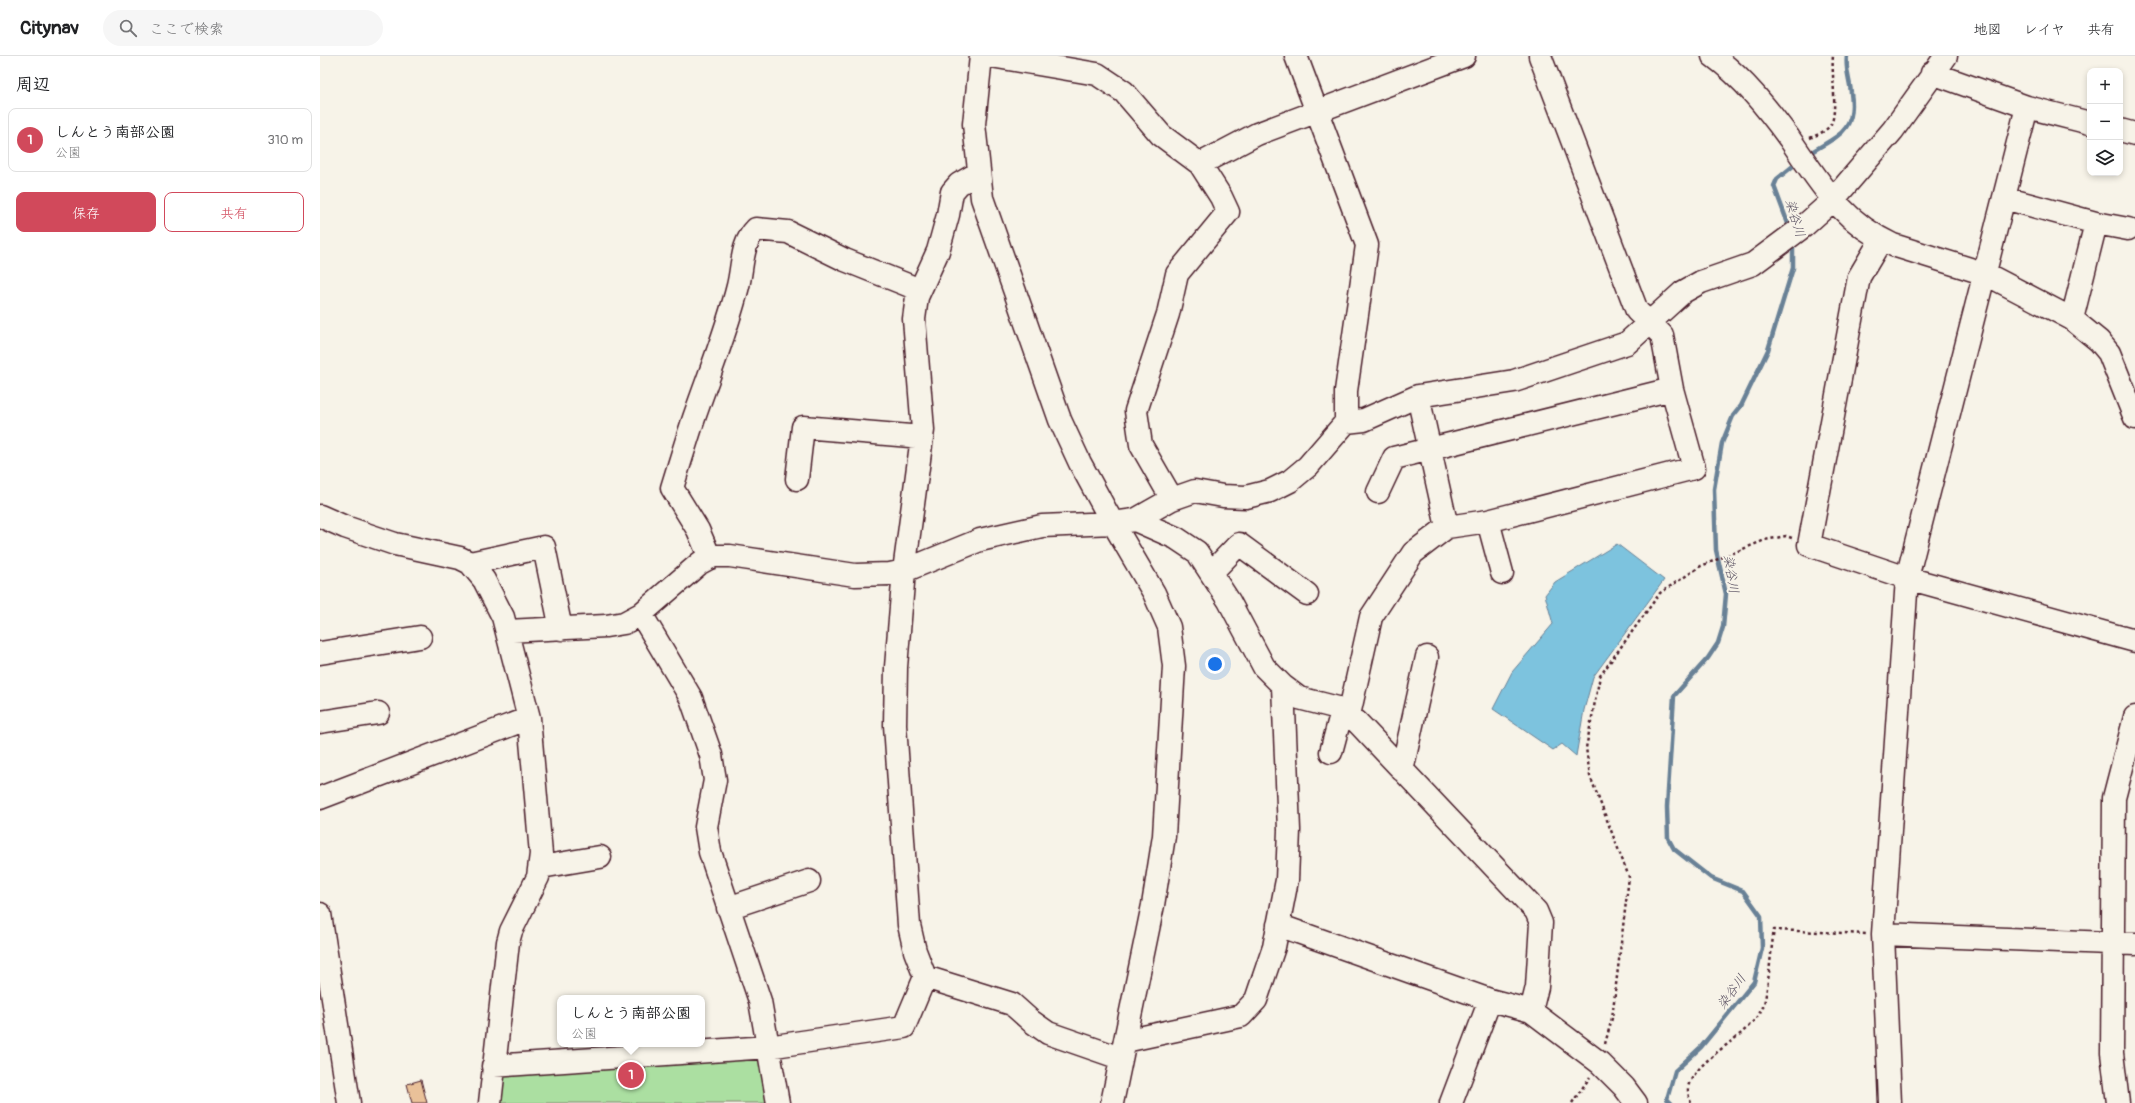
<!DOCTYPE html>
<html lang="ja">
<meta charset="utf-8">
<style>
:root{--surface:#fff;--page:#f6f6f6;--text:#202124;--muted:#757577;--line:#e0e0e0;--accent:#d1495b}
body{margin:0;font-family:Pangolin,"Klee One",sans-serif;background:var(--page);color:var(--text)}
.controls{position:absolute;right:12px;top:12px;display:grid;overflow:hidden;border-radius:8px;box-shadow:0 2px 6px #0003}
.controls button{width:36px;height:36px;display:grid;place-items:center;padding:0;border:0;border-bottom:1px solid var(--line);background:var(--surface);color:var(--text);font:20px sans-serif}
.you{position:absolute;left:895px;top:608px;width:14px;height:14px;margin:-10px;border:3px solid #fff;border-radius:50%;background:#1a73e8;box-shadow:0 0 0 6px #1a73e833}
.badge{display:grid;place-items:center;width:26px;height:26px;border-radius:50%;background:var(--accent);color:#fff;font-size:13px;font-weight:700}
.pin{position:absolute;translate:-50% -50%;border:2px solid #fff;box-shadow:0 1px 4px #0006}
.popup{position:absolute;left:237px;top:939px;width:148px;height:52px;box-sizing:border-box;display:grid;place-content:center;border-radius:8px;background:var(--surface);filter:drop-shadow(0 1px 3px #0005);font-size:13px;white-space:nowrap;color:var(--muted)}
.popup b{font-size:15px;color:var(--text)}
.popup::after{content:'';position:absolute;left:50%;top:100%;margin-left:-8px;border:8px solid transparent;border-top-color:var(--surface)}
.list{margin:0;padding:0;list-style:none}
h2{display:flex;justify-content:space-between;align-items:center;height:52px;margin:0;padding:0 16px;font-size:17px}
h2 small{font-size:13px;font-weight:400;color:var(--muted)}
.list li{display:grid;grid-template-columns:26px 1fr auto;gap:12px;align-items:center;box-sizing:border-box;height:64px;margin:0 8px 8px;padding:0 8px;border:1px solid var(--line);border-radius:8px}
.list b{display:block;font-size:15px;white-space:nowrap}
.list p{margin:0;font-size:13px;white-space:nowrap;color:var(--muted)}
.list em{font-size:13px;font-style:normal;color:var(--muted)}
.actions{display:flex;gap:8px;padding:12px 16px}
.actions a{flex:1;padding:9px 0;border:1px solid var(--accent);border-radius:8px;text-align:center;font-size:14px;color:var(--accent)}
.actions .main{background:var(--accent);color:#fff}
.icon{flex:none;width:22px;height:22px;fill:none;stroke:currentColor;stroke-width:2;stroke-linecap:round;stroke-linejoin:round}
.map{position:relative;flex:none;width:1815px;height:1047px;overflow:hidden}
header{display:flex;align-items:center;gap:24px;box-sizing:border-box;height:56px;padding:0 20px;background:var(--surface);border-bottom:1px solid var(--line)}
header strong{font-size:19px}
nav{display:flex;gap:22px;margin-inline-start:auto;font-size:14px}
.search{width:280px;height:36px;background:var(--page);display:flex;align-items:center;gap:10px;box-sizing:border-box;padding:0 14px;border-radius:22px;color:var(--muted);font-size:15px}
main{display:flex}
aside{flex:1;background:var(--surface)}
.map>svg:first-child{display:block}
.green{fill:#abdfa1;stroke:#7a7f66}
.water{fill:#7dc3de;stroke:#698196}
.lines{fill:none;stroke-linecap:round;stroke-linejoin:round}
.stream{stroke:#698196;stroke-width:4.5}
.building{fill:#e9c199;stroke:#4a1f2b}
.minor-casing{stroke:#4a1f2b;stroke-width:25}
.path{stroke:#4a1f2b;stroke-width:2.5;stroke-dasharray:3 3;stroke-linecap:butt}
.minor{stroke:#f7f3e8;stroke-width:22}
.labels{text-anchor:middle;stroke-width:4;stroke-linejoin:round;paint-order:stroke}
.water-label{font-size:13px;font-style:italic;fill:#595061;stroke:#f7f3e8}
</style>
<header>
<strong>Citynav</strong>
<div class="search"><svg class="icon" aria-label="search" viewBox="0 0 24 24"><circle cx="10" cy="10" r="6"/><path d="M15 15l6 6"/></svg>ここで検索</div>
<nav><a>地図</a><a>レイヤ</a><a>共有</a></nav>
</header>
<main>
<aside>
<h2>周辺<small></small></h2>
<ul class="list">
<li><span class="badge">1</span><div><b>しんとう南部公園</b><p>公園</p></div><em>310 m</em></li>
</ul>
<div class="actions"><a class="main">保存</a><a>共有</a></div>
</aside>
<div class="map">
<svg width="1815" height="1047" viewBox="0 0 1815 1047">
<rect width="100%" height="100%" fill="#f7f3e8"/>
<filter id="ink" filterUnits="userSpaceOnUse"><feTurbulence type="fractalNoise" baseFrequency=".025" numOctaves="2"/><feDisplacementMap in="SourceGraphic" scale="8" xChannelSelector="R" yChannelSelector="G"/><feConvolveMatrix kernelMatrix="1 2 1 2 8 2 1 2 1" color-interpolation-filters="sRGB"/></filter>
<g filter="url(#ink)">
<!-- green -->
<path class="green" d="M436,998L441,1006L450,1047H175L181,1015Z"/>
<!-- water -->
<path class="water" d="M1297,488L1344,524L1273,621L1264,654L1256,700L1242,688L1233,694L1173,653L1192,616L1233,568L1225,539L1235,526Z"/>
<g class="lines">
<!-- stream -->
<path class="stream" d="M1487,99C1515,80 1537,78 1531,37C1530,24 1525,13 1527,0
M1470,173L1454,130L1457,123L1478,106
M1351,1047L1347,1043L1355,1015L1381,991L1434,926L1442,892L1441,860L1423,835L1391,822L1354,793L1348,782L1347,751L1354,640L1388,602L1398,587L1403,571L1406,538L1396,494L1394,433L1402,387L1413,360L1421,350L1448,294L1473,212V186"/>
</g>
<!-- building -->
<path class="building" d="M101,1024L107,1047H92L87,1028Z"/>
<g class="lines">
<!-- minor casing -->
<g class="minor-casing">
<path id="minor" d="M661,0L654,68L662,142L740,364L760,407L786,455L834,537L849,571L854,610L844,780L833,849L792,1047
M671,0L777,18L804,36L841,79L880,108L901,141L908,156L857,218L848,258L816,355L821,389L852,443
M1393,0C1423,22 1447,52 1469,82C1500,127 1521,165 1573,189L1666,218L1752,263L1779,285L1789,297L1815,362
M1612,17L1707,51L1770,67
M1800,74L1815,78
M880,108L937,78L1144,0
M1684,142L1776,167L1752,263
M1776,167L1808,173
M1561,184L1539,221L1489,489L1587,522L1815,585
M1098,340L1127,471L1168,465L1374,412L1352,333L1342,279L1317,255L1220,0
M1026,366L1044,364L1098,340L1194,325L1307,287L1363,236L1381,226L1433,208L1484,170L1512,145L1573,74L1626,0
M477,423L483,371L602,381
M1058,436L1074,402L1352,333
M0,460L25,471L75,488L140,502L150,507L164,524L183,561L209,662L221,798L218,821L191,875L188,886L170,1047
M815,464L856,482L877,496L909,545L944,611L963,630
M1168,465L1182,517
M390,502L378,474L352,432C359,409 366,386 374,362C389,318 407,275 418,230C423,210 421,188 436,173L468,176L525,204L600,234
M150,507L224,491L241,573
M891,517L919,488L987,538
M321,558L371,642L391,699L395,724L386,771L390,796L440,945L458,1047
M187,575L286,570L304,567L321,558L380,507L393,500H410L535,519L570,518L584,515L660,484L722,470L793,467L815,464L852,443L875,435L903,440L926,441L950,435L970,425L988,410L1026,366V335L1047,189L976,0
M0,597L100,581
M0,666L58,657
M1011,696L1019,666L1029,659L1051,561L1093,497L1127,471
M1082,714L1107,601
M0,742L209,662
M221,811L280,801
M408,852L489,825
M0,858L29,1047
M958,869L1170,944L1211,955L1280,1007L1304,1031L1316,1047
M1563,878L1815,888
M605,921L595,895L589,869L575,669L576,611L584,515L603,374L594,263L597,241L618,195L628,159L632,136L639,128L658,117
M805,985L921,960L936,944L954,891L967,824L969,774L963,630L979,642L1022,653L1038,667L1216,855L1221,867L1217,931L1211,955
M173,1010L448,991L584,971L605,921L692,948L711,965L728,977L800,1002
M1131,1047L1170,944
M1570,1047L1563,878L1587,522L1707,51
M1798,1047L1792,997L1794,742L1815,661"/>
</g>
<!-- path -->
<path class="path" d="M1490,82C1497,79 1507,75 1511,68C1518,56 1511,16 1513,0
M1285,988L1292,962L1309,821L1270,720L1266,692L1280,620L1340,537L1381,510L1445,484L1466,480L1472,482
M1252,1047L1270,1021
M1371,1047C1368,1039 1366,1031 1371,1024C1388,995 1425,983 1442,953C1448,942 1451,890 1454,874L1546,878"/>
<!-- minor -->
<use href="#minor" class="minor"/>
</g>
</g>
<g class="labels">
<!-- water labels -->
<g class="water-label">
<text transform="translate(1476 162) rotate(73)" y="5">染谷川</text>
<text transform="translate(1412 518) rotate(81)" y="5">染谷川</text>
<text transform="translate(1411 935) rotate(-54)" y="5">染谷川</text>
</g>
</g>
</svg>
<div class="controls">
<button>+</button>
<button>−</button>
<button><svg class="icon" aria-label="layers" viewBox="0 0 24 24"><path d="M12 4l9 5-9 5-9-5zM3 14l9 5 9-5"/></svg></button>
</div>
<div class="you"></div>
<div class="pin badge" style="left:311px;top:1019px">1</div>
<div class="popup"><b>しんとう南部公園</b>公園</div>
</div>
</main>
